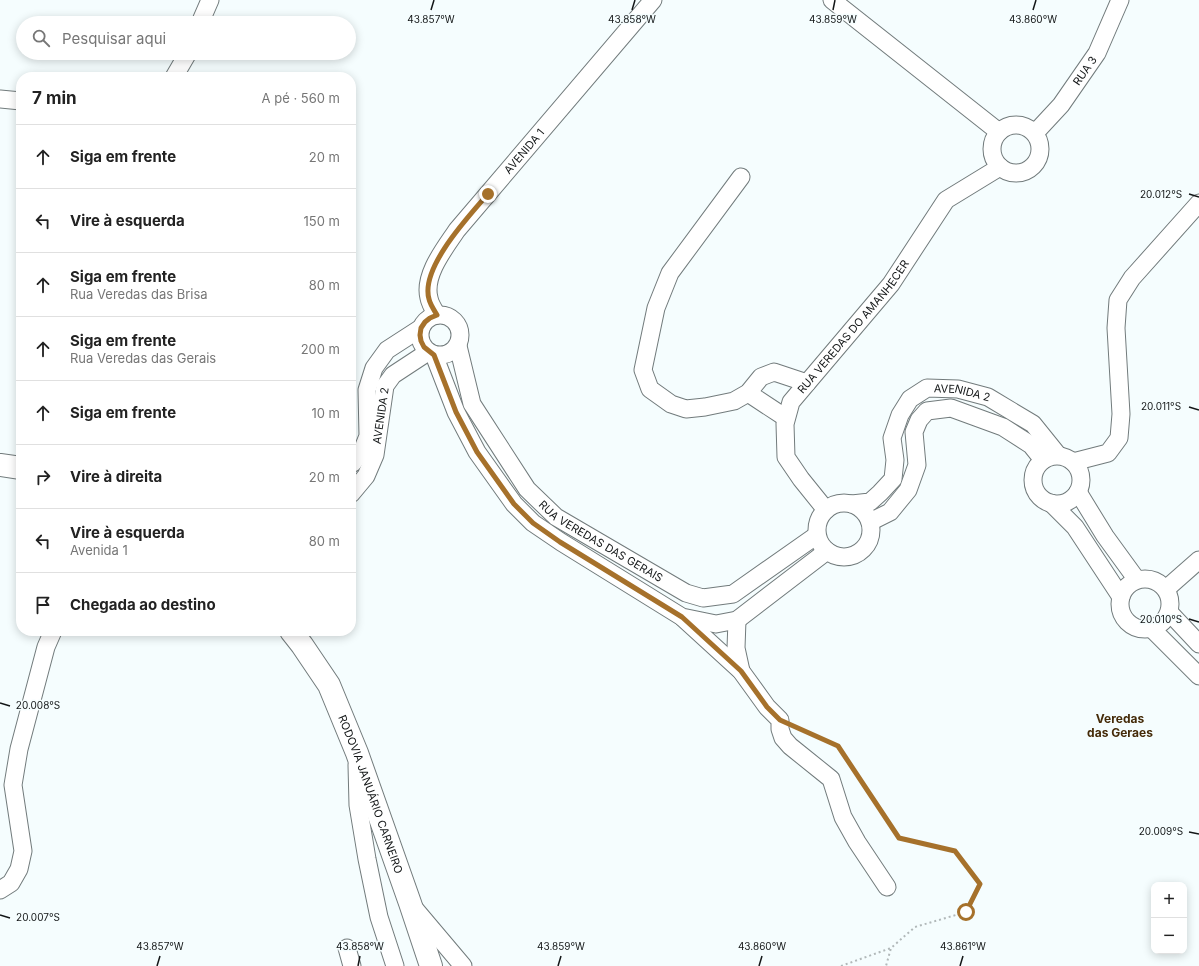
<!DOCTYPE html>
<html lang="pt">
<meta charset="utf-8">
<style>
:root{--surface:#fff;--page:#f2f2f2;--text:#222;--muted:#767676;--line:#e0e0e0}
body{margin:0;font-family:Inter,sans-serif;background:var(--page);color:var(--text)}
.controls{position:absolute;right:12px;bottom:12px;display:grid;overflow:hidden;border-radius:8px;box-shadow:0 2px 10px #0003}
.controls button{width:36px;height:36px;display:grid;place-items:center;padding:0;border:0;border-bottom:1px solid var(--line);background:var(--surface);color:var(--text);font:20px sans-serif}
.stop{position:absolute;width:12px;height:12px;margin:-9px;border:3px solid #a6712b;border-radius:50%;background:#fff}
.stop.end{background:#a6712b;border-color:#fff;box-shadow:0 1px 4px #0008}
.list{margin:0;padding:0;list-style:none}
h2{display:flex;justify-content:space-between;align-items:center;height:52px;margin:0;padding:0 16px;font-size:17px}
h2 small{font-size:13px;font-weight:400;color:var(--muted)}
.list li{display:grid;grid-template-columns:26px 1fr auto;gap:12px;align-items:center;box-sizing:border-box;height:64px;padding:0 16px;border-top:1px solid var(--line)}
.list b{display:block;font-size:15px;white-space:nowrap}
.list p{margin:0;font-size:13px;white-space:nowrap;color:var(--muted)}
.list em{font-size:13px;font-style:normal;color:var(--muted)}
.icon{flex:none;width:22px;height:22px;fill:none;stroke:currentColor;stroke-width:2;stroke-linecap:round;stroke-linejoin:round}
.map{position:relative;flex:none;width:1199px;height:966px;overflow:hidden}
.search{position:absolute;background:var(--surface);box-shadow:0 2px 10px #0003;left:16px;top:16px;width:340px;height:44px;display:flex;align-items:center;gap:10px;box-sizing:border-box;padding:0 14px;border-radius:22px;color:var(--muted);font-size:15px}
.panel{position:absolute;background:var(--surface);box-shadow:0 2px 10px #0003;left:16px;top:72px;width:340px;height:564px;border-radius:16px}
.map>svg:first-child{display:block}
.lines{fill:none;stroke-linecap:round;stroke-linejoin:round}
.minor-casing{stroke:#727b7c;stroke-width:19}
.highway-casing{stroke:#727b7c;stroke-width:24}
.path{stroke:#b1b8b9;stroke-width:2;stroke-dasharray:2 3;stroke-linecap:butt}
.minor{stroke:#fff;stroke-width:17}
.highway{stroke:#fff;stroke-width:22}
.route{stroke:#a6712b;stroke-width:5}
.ticks{fill:none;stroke:#131617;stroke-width:1.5}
.labels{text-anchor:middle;stroke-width:3;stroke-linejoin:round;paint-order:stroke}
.street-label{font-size:11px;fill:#131617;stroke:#f5fdfe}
.neighbourhood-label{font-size:12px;font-weight:bold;fill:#452b09;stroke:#f5fdfe}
.ticks-label{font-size:10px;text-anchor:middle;fill:#131617;stroke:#f5fdfe;stroke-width:3;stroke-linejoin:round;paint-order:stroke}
</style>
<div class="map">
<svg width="1199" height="966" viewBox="0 0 1199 966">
<rect width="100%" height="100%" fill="#f5fdfe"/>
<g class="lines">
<!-- minor casing -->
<g class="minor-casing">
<g id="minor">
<path d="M832,0L999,132"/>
<path d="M200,23L210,0"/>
<path d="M174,77L188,53"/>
<path d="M0,99L21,101"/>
<circle cx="1016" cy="149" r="24"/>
<path id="s1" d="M1035,133L1061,105L1097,53L1120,0"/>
<path d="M741,177L670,273L656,308L643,370L650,389L671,404L686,409L705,407L734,401L748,393L761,377L774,372L807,383"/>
<circle cx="440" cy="335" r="20"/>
<path id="s2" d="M437,315C434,310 430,304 429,298C423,275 445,248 457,230L653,0"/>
<path id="s3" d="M458,346L472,404L527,489L556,517L686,593L703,598L733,594L817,535"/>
<path d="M434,355L456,412L477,452L514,504L533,523L561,542L682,617L716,624L737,620L827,551"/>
<path d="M748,393L786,418"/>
<circle cx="1057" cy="480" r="24"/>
<path d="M1073,462L1108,453L1119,438L1121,414L1116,328L1118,300L1132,278L1199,203"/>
<path d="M351,464L353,463L362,451L368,436L367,390L374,368L387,350L421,328"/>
<path d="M1078,492L1105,536L1137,580"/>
<path id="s4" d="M351,494L366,476L375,455L385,386L393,375L428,352"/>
<path d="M1051,503L1075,527L1121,597"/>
<circle cx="844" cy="530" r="27"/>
<path id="s5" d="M852,504L870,502L880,493L893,479L895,460L892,438L900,415L910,399L927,388L958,389L988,397L1033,424L1058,455"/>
<path id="s6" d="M826,510L801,479L786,457L785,424L791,402L891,284L946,200L1000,167"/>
<path d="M870,522L890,512L908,490L917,465L914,432L919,420L927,411L951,408L1003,427L1031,445L1043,460"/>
<circle cx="1145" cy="604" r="25"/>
<path d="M1166,589L1199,560"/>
<path d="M1169,612L1199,644"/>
<path d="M683,618L741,671L767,707L780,720V729L783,738L790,746L831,779L843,817L857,842L887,887"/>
<path d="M737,620L736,648L741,671"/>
<path d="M1151,628L1199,676"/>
<path d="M357,765L358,805L367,859L379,917L395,966"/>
<path d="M0,890L11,883L19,869L23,851L13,785L19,749L46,647L53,631"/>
<path d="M414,908L463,966"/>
<path d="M347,948L352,966"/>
</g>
</g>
<!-- highway casing -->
<g class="highway-casing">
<g id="highway">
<path d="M0,465L21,468"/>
<path id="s7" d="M291,631L302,645L329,685L357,753L410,903L431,966"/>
</g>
</g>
<!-- path -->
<path class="path" d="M794,726L838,746L899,838L955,851L980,884L966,912L915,927L891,948L886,966
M841,966L891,948"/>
<!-- minor -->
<use href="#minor" class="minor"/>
<!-- highway -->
<use href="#highway" class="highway"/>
</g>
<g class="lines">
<!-- route -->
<path class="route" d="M488,194C469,216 420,268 429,299C430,304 434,310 437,315L430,318L425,322L421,328L420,335L421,341L424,347L434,355L456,412L477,452L514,504L533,523L560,542L682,617L741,671L767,707L780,720L838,746L899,838L955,851L980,884L966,912"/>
</g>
<!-- ticks -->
<path class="ticks" d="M431,10L434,0M632,10L635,0M833,10L835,0M1033,10L1036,0M1189,194L1199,197M1189,407L1199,410M1189,619L1199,622M0,703L10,706M1189,832L1199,834M0,915L10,918M157,966L160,956M358,966L360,956M558,966L561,956M759,966L762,956M960,966L963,956"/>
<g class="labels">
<!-- street labels -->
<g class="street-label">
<text dy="4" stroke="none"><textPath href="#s1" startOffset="80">RUA 3</textPath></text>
<text dy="4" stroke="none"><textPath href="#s2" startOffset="198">AVENIDA 1</textPath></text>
<text dy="4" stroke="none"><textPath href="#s6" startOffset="220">RUA VEREDAS DO AMANHECER</textPath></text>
<text dy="4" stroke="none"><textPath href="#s5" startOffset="191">AVENIDA 2</textPath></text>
<text dy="4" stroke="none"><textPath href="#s4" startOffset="86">AVENIDA 2</textPath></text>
<text dy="4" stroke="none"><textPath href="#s3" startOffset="252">RUA VEREDAS DAS GERAIS</textPath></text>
<text dy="4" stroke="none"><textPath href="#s7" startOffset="183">RODOVIA JANUÁRIO CARNEIRO</textPath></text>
</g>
<!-- neighbourhood labels -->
<g class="neighbourhood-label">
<text x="1120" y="723">Veredas<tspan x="1120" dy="14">das Geraes</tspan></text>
</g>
</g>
<g class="ticks-label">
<text x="431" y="23">43.857°W</text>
<text x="632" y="23">43.858°W</text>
<text x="833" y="23">43.859°W</text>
<text x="1033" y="23">43.860°W</text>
<text x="1161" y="198">20.012°S</text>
<text x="1161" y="410">20.011°S</text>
<text x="1161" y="623">20.010°S</text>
<text x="38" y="709">20.008°S</text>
<text x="1161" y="835">20.009°S</text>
<text x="38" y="921">20.007°S</text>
<text x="160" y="950">43.857°W</text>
<text x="360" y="950">43.858°W</text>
<text x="561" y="950">43.859°W</text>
<text x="762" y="950">43.860°W</text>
<text x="963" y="950">43.861°W</text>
</g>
</svg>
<div class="controls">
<button>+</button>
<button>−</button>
</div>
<div class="stop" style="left:966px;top:912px"></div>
<div class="stop end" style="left:488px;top:194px"></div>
<div class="search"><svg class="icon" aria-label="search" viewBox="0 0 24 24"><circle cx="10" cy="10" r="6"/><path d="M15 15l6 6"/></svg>Pesquisar aqui</div>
<section class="panel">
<h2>7 min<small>A pé · 560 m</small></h2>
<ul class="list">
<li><svg class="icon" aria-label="ahead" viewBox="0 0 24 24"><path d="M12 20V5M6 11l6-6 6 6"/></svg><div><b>Siga em frente</b></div><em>20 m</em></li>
<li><svg class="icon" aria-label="left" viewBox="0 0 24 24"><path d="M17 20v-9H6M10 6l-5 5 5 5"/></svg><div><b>Vire à esquerda</b></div><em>150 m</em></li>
<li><svg class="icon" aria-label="ahead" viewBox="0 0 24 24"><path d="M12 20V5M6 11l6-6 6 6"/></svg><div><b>Siga em frente</b><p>Rua Veredas das Brisa</p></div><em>80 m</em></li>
<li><svg class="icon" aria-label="ahead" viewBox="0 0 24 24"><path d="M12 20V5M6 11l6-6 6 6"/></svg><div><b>Siga em frente</b><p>Rua Veredas das Gerais</p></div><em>200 m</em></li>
<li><svg class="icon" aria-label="ahead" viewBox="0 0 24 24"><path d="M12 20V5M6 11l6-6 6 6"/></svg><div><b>Siga em frente</b></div><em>10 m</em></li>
<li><svg class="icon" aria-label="right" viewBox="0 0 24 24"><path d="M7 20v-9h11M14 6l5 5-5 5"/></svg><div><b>Vire à direita</b></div><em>20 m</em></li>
<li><svg class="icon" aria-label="left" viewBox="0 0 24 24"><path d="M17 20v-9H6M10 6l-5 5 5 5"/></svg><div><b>Vire à esquerda</b><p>Avenida 1</p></div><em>80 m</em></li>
<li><svg class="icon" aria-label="arrive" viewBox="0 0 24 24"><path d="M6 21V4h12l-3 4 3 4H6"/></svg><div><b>Chegada ao destino</b></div></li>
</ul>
</section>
</div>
